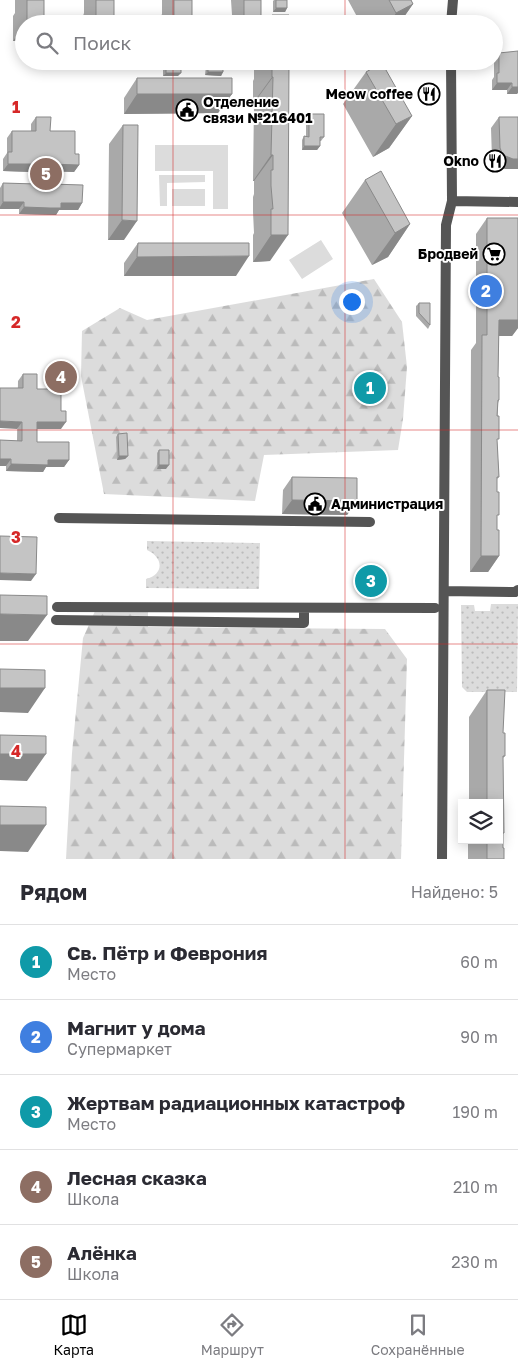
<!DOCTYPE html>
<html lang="ru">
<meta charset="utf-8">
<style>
:root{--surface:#fff;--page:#f7f7f7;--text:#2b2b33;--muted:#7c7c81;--line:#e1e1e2;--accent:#000}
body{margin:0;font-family:"Golos Text",sans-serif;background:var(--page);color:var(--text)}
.controls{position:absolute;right:15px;bottom:15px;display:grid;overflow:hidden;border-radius:0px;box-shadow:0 2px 12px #0003}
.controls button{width:45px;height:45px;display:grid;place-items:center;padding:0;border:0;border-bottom:1px solid var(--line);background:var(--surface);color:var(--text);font:25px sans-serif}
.you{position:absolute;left:351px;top:301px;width:18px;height:18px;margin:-12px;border:4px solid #fff;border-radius:50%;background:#1a73e8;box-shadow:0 0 0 8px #1a73e833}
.badge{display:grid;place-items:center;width:32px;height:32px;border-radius:50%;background:var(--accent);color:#fff;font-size:16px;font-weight:700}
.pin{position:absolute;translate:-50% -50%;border:2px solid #fff;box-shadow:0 1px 5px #0006}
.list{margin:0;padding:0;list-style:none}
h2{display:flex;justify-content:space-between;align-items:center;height:65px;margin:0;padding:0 20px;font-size:21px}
h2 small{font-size:16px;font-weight:400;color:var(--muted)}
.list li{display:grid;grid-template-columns:32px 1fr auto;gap:15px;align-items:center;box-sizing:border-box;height:75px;padding:0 20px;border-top:1px solid var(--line)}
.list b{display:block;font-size:19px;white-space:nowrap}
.list p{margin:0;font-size:16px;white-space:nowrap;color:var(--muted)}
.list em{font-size:16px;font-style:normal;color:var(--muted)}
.icon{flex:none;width:28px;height:28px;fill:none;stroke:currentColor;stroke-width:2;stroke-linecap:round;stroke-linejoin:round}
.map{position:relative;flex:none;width:518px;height:859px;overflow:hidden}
.search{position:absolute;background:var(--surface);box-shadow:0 2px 12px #0003;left:15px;right:15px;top:15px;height:55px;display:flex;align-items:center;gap:12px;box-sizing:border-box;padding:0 18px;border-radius:28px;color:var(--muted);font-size:19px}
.sheet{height:440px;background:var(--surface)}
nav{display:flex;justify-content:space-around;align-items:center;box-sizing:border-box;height:70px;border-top:1px solid var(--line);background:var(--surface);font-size:14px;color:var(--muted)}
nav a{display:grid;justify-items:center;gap:2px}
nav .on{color:var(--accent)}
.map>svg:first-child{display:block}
.grass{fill:url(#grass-dots)}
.forest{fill:url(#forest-firs)}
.park{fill:#dcdcdc}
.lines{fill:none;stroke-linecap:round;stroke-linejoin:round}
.minor{stroke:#555;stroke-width:10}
.wall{fill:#a9a9a9}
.shaded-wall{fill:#898989}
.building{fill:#c4c4c4;stroke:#898989}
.grid{fill:none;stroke:#d62828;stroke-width:1;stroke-opacity:0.55}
.labels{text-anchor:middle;stroke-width:4;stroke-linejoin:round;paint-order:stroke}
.poi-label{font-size:14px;font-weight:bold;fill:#000;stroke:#fff;text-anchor:end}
.grid-label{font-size:16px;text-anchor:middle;font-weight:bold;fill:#d62828;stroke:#fff;stroke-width:4;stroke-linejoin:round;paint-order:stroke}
</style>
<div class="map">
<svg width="518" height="859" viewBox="0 0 518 859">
<defs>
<pattern id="grass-dots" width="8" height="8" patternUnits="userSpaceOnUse" patternTransform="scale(1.25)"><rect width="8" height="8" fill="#dcdcdc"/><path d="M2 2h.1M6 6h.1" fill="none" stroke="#bbb" stroke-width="1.8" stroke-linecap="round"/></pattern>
<pattern id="forest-firs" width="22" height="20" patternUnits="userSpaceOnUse" patternTransform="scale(1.25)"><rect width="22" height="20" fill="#dcdcdc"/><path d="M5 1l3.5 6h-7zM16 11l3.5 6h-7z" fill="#bbb"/></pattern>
</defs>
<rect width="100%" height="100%" fill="#fff"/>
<!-- grass -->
<path class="grass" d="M147,541L260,543L259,589L146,588V579C165,574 163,557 147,550Z
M491,604H518L517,692H467L462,687L461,605H474L475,611H490Z"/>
<!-- forest -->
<path class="forest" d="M374,279L402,322L407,367L403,419L398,450L264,455L255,501L104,494L81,376L82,331L120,308L147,320Z
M148,610V627L385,629L407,659L401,859H66L72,753L83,638L95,611Z"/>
<!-- park -->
<path class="park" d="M155,145H228V209H213V171H155Z
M159,175H205V182L167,183V206H160Z
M172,189H205V206H172Z
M321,240L333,259L302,279L289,260Z"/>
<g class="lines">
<!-- minor -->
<path class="minor" d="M451,24L453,0
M452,201L518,202
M59,518L370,522
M444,591L515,592L518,590
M57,607L435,608
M56,620L304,623V608
M442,859L446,225L452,201L451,61"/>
</g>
<!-- wall -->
<path class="wall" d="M15,0H44L43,24H24V41H13V16L15,13Z
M84,0H114V22L112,24H83V16L84,13Z
M161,0H192V22L190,24H161V16L162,14V0Z
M231,0H261V24H230V17L232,15Z
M274,0H287V8L285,12H273V1Z
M348,0H411L413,4L399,24H361Z
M272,15L289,24H265Z
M499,53L517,94H507V90H492V80L494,77V59Z
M254,61H289L270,261L253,262V235L254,233L253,212V197L254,194V181H253L254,103H253V81L254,79Z
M208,62L223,72L221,76L205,75L206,66Z
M166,63L178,76H163V67Z
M366,72L412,116L389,148L373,157L343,104Z
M137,78L232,94L218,113L124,114V98Z
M309,114L324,137L321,141H320V146L317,150H302V140L304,136H306V118Z
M36,117L75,154L79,165L74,172L50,171V184L82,203L78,210H59L56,215L19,214V209H0V188L3,183L31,184V172L3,171V159L7,153V138L12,131H31V124Z
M499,117L505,169L496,165L492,159L491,128Z
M123,125L124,240H108L109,144Z
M365,180L410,224L388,257L372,265L342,213Z
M487,218H518V328L512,336H499L498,377L499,400L498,403L497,441L499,477L497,479V530L499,556L488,572H470L471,350L476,343V234Z
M138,243L236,276H124V263Z
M419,303L430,325L428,329L416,316V306Z
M23,374L37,389L61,429H37V442L69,460L64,467H46L43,472L6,471V466H0V440L17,441L18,381Z
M118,434L128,456L125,459L117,460L116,437Z
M159,450L166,469H157V453Z
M292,477L357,501L347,515L282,514L283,490Z
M487,690L503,733L505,756L503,758V848L487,859H468V840H499L487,803H469V717Z"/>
<!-- shaded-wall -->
<path class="shaded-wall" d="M413,4L399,24H389L396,13Z
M276,8H287L285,12H273Z
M27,21L44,22L43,24H25Z
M96,21L114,22L112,24H95Z
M174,22H192L190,24H173Z
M244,23H261V24H243Z
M24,25V41H13Z
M208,72H223L221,76L205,75Z
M166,73H181L178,76H163Z
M272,77H273L254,103H253Z
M497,83H512L507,90H492Z
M512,87H518V93L517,94H507Z
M137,94H232L218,113L124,114Z
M412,116L389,148L373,157L396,124Z
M304,146H320L317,150H302Z
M271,155H273L254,181H253Z
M503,155L518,159V169H505L496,165Z
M8,164H36L31,172L3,171Z
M50,164L79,165L74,172L45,171Z
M3,202H24L19,209H0V207Z
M61,203H82L78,210H59L56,215L19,214L24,207Z
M122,220L137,221L124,240H108Z
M410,224L388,257L372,265L395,233Z
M271,235H288L270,261L253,262Z
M249,256L236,276H124L137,257Z
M499,320H518V328L512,336H488Z
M0,421L22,422L17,429L0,428Z
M37,422H66L61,429H32Z
M119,456H128L125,459L117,460Z
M0,459H11L6,466H0Z
M48,460H69L64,467H46L43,472L6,471L11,464Z
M159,465H169L166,469H157Z
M292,500L357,501L347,515L282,514Z
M481,556H499L488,572H470Z
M0,573L36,574L31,581L0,580Z
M0,614L47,615L28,641H0Z
M0,688H45L28,713L0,712Z
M0,754H46L27,781L0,780Z
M0,825H46L28,852L0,851Z"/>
<!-- building -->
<path class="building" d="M27,0H44V22L27,21Z
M96,0H114V22L96,21Z
M174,0H192V22H174Z
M244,0H261V23H244Z
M276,0H287V8H276Z
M389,0H411L413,4L396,13Z
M272,15H289V24H272Z
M518,51V87H512V83H497V73H499V53Z
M272,61H289L288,235H271V209H273L271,186V170H273V155H271L273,77H272Z
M208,62L223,63V72H208Z
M166,63H181V73H166Z
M382,63L412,116L396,124L366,72Z
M137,78H232V94H137Z
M309,114H324V137H320V146H304V136L309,137Z
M36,117H51L50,131H75V154H79V165L50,164V184L83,185L82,203H61V208H50L24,207V202H3V183L36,184V164H8V152H12V131H36Z
M499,117H518V159H513L503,155L500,148Z
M123,125H138L137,221L122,220Z
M381,171L410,224L395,233L365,180Z
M487,218H518V320H499L498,377H499V400H498L497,416H499V439H497L499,477H497V492H499V515H497V530H499V556H481L482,335H487Z
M138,243H249V256L137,257Z
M419,303H430V325L419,313Z
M23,374H37V389H61V411H66V422H37V442H69V460H48V465L11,464V459H0V440L22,441V422L0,421V388H23Z
M127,433L128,456H119L118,434Z
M159,450H169V465H159Z
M292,477L357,478V501L292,500Z
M0,536L37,537L36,574L0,573Z
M0,595L47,596V615L0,614Z
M0,669L45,670V688H0Z
M487,690H505L503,733H505V756H503L504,833H503V848H504V859H487V840H499V803H487Z
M0,735L46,736V754H0Z
M0,806L46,807V825H0Z"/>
<!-- grid -->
<path class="grid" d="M173,0V24M345,0V24M173,61V859M345,61V859M0,215H518M0,430H518M0,644H518"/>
<!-- icons -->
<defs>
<g id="restaurant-ring" transform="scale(1.125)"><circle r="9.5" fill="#fff" stroke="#000" stroke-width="1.5"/><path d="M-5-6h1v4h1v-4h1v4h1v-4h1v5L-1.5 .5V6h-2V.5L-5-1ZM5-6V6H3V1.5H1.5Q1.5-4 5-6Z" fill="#000"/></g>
<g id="civic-ring" transform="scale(1.125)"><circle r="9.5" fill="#fff" stroke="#000" stroke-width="1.5"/><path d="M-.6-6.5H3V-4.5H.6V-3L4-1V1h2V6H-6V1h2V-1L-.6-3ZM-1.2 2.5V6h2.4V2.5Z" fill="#000"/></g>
<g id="supermarket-ring" transform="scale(1.125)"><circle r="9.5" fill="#fff" stroke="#000" stroke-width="1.5"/><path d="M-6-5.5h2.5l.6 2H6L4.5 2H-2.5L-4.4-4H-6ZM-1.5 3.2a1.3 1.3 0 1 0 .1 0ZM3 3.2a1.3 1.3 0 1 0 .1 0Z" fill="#000"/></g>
</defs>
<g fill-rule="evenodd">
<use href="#restaurant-ring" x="429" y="94"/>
<use href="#civic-ring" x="187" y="110"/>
<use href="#restaurant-ring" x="495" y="161"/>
<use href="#supermarket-ring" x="494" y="254"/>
<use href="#civic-ring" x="315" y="504"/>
</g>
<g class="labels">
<!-- poi labels -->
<g class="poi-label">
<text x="413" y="99">Meow coffee</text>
<text x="203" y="107" text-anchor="start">Отделение<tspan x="203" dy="16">связи №216401</tspan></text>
<text x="479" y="166">Okno</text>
<text x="478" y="259">Бродвей</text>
<text x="331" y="509" text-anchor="start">Администрация</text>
</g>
</g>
<g class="grid-label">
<text x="16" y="113">1</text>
<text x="16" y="328">2</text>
<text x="16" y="543">3</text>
<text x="16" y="757">4</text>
</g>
</svg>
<div class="controls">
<button><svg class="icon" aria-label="layers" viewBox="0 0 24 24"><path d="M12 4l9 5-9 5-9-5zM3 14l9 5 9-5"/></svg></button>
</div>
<div class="you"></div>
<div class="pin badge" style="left:370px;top:388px;background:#0f9aa8">1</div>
<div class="pin badge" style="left:486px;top:291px;background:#3f7fe0">2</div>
<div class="pin badge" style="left:371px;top:581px;background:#0f9aa8">3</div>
<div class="pin badge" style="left:61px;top:377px;background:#8d6e63">4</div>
<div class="pin badge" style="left:46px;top:174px;background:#8d6e63">5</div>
<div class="search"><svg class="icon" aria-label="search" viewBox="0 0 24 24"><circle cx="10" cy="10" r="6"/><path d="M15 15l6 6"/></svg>Поиск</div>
</div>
<section class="sheet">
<h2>Рядом<small>Найдено: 5</small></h2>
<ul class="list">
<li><span class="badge" style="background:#0f9aa8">1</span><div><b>Св. Пётр и Феврония</b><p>Место</p></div><em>60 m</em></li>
<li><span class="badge" style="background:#3f7fe0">2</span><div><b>Магнит у дома</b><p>Супермаркет</p></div><em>90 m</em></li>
<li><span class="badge" style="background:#0f9aa8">3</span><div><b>Жертвам радиационных катастроф</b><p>Место</p></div><em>190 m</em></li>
<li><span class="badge" style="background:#8d6e63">4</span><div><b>Лесная сказка</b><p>Школа</p></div><em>210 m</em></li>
<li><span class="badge" style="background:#8d6e63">5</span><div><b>Алёнка</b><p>Школа</p></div><em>230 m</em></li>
</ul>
</section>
<nav>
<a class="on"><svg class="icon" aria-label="map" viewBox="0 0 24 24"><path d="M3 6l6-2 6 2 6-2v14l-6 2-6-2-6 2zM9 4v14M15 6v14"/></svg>Карта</a>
<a><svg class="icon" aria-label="directions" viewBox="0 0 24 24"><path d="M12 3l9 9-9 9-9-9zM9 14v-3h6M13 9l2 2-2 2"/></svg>Маршрут</a>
<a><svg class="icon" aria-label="saved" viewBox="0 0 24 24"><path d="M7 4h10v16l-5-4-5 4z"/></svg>Сохранённые</a>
</nav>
